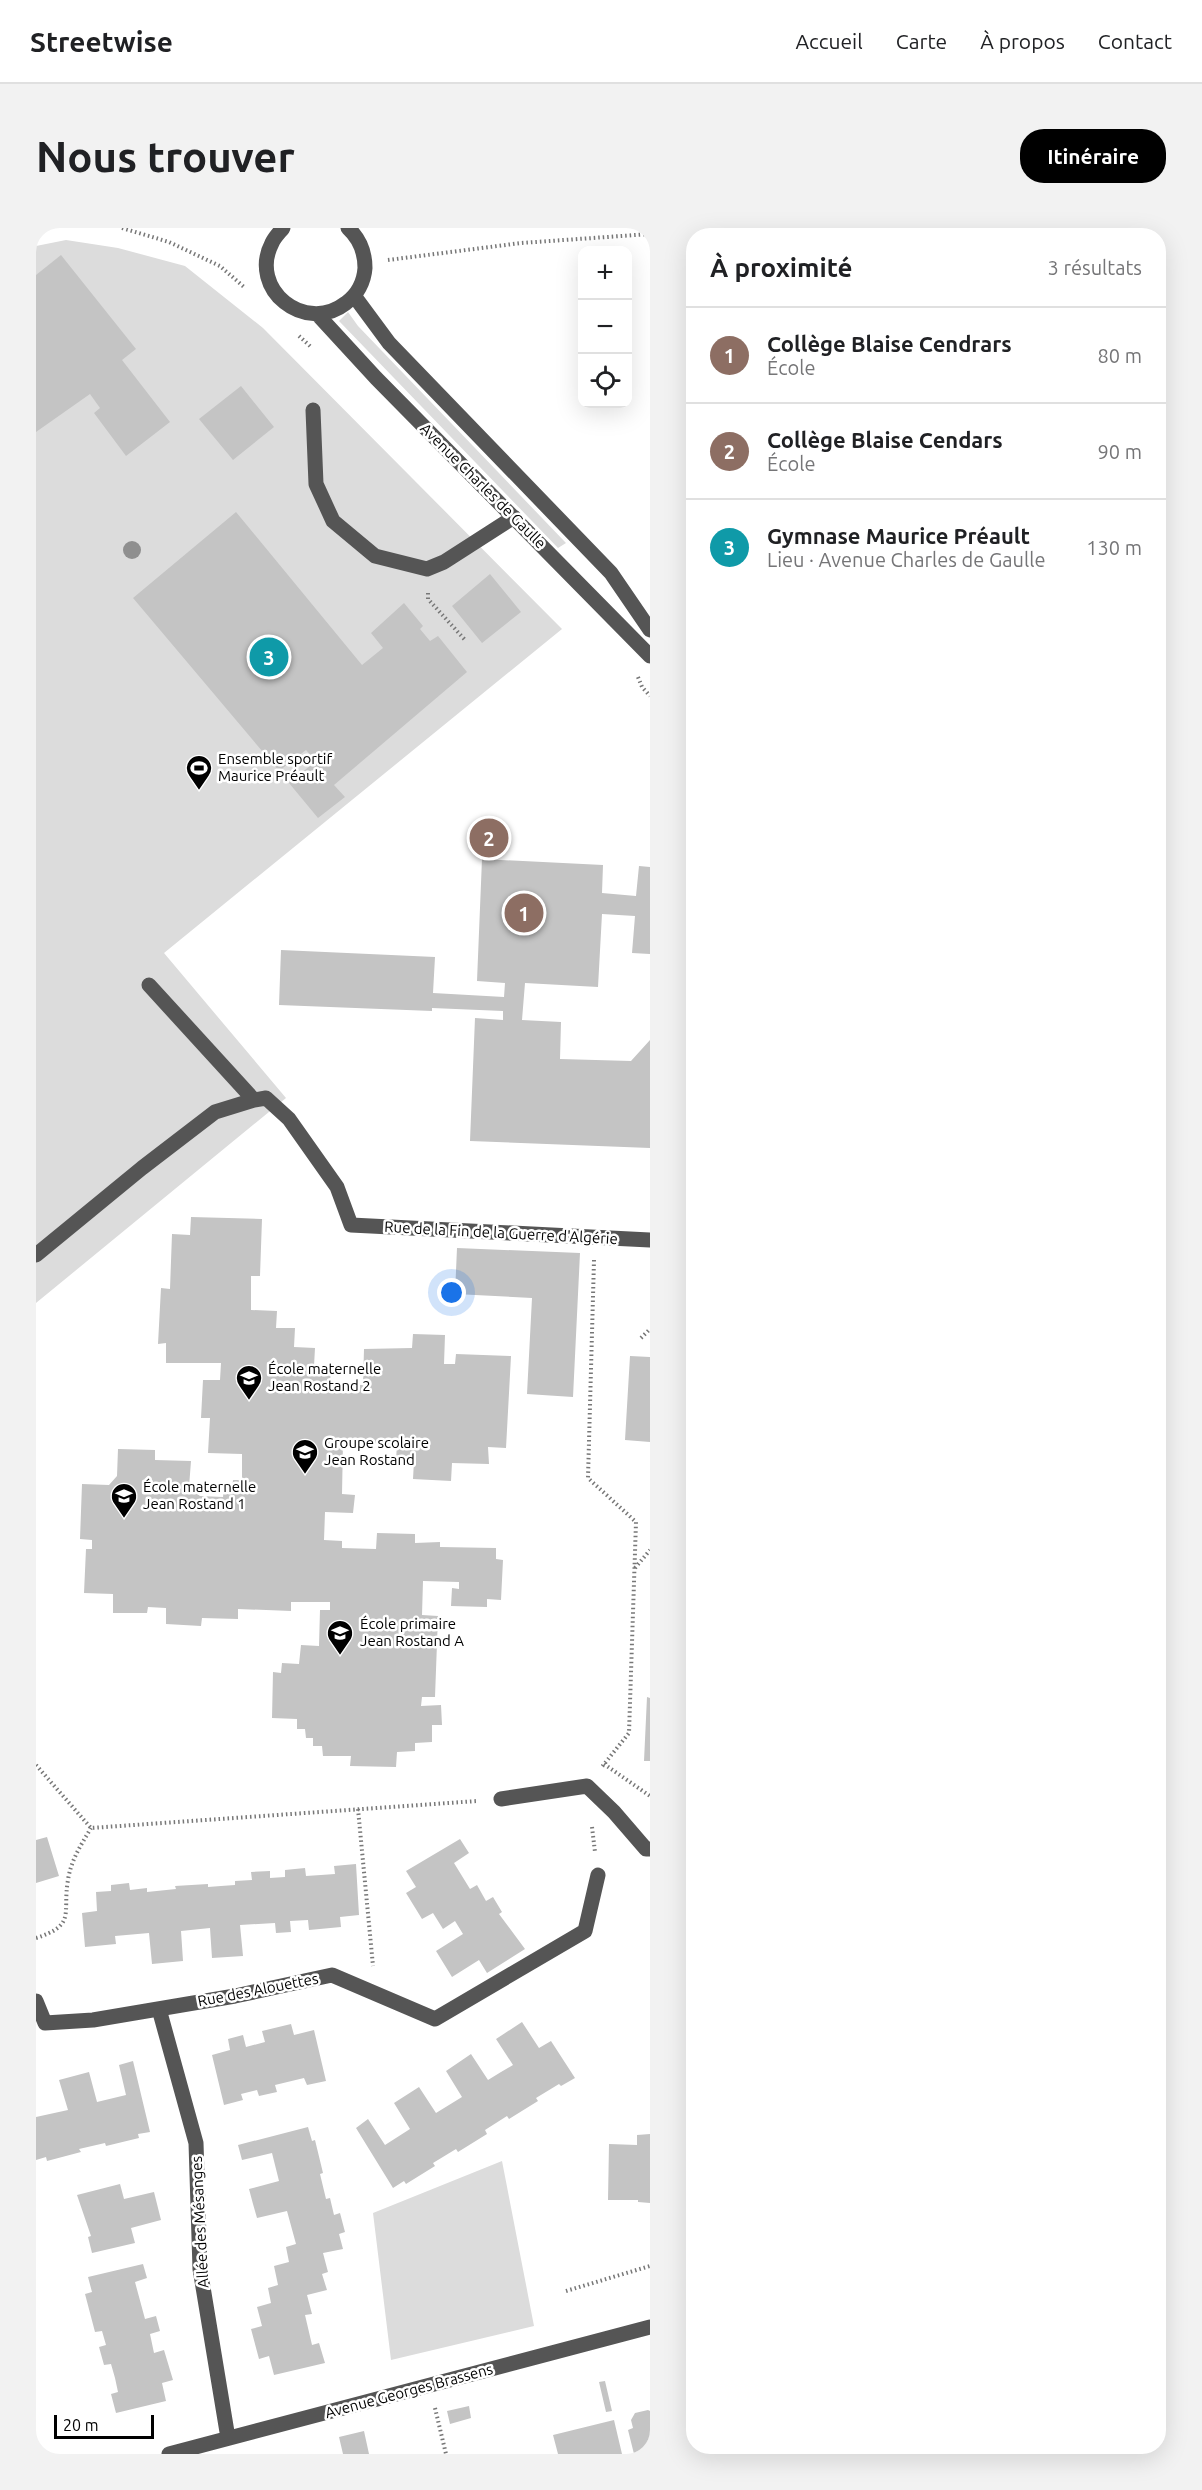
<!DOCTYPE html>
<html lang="fr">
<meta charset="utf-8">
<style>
:root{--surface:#fff;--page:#f2f2f2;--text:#202124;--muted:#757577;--line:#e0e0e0;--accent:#000}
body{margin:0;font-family:Ubuntu,sans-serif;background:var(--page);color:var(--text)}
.controls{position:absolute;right:18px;top:18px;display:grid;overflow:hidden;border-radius:12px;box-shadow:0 6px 24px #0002}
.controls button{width:54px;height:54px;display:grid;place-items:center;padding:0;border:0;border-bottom:2px solid var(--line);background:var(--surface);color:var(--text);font:30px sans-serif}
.scale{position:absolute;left:18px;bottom:15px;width:100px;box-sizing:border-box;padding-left:6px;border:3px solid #000;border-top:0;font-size:16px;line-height:21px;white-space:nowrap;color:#000;-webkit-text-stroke:4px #fff;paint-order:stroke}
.you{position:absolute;left:416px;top:1065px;width:21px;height:21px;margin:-15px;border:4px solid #fff;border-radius:50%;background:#1a73e8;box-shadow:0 0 0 9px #1a73e833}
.badge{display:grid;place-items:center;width:39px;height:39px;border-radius:50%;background:var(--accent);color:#fff;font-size:20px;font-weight:700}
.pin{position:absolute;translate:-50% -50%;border:3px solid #fff;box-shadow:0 2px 6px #0006}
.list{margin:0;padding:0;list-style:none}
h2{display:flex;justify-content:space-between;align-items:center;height:78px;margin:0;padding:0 24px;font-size:26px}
h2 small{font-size:20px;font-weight:400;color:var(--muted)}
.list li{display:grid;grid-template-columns:39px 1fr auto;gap:18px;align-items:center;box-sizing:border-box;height:96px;padding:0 24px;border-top:2px solid var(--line)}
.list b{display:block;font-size:22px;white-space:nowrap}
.list p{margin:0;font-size:20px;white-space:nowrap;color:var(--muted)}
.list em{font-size:20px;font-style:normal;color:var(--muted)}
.icon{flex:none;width:33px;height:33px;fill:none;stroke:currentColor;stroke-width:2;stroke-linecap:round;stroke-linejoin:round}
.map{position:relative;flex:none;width:614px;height:2226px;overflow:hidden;border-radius:24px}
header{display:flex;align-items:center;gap:36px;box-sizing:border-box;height:84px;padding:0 30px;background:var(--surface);border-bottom:2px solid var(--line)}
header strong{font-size:28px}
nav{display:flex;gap:33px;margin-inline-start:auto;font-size:21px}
.intro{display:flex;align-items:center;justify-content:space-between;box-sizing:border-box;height:144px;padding:0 36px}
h1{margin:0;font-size:42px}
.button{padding:15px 27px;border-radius:24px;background:var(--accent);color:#fff;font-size:21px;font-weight:700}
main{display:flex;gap:36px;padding:0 36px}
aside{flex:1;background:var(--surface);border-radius:24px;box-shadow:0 6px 24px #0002}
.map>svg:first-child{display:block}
.green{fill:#dcdcdc}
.building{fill:#c4c4c4}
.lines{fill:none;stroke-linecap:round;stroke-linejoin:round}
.path{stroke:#777;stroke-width:4;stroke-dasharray:1.5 3;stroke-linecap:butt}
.minor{stroke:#555;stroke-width:15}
.tree{fill:#8f8f8f}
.labels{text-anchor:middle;stroke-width:5;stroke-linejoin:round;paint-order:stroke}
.street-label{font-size:15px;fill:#000;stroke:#fff}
.poi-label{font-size:15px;fill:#000;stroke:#fff;text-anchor:start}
</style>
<header>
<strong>Streetwise</strong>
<nav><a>Accueil</a><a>Carte</a><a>À propos</a><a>Contact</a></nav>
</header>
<div class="intro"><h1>Nous trouver</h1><a class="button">Itinéraire</a></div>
<main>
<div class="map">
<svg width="614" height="2226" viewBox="0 0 614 2226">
<rect width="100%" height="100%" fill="#fff"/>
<!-- green -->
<path class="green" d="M30,12L82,20L149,38L227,100L526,401L128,725L250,870L0,1075V18Z
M312,84L322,98L530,315L522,320L303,93Z
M466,1933L498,2098L355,2132L337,1985Z"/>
<!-- building -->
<path class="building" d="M25,27L100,121L86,132L134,194L90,228L58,185L64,180L54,166L0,204V47Z
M205,158L238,199L197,232L163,191Z
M200,284L326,437L347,420L335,405L368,375L387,398L384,401L394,413L402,408L431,444L298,557L309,569L282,590L253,555L280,533L270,522L243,543L97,370Z
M454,346L485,384L446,415L416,378Z
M446,631L567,637L566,665L600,668L603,638L614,639V726L596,725L599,688L566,686L562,759L489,755L486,792L525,794L524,831L595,833L614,812V920L434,913L439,790L467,792V783L396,780V783L243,777L245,722L399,729L397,765L468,769L469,755L441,753Z
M155,989L226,991L224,1048H215V1082L241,1083L240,1100H259L258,1119L279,1120L278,1138L295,1139L294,1156L327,1157L328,1121L376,1120L377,1106L409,1107L408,1136H419L420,1126L475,1128L470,1220L452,1219L453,1236L416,1235L415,1253L377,1251L378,1233L360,1232L361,1216L307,1214L306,1266L319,1267L317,1285L289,1284L288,1312L306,1313V1320L340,1321L341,1305L379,1306V1315L404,1314V1319L460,1320V1331L467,1332L465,1372L451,1371V1379L415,1378L416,1360L423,1361V1354L387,1353L386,1387L402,1388L399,1469H386L385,1478L405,1477L406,1497H396V1514L379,1515V1523L361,1524L360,1539L314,1538L315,1528H287L286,1518H277V1510H270L269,1501H261V1491L236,1490L237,1444L245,1445L246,1435L263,1436L265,1417L283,1418L284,1382H294V1374H255V1383L202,1381V1391L166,1390L165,1398L130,1396V1380L112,1379L111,1385H77V1366L48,1365L50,1321H56V1312L44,1311L46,1256L73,1257L81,1248L82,1221L119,1222V1232L155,1233L153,1259L164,1268L187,1269L188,1260L196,1261L197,1252H206V1226L172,1225L174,1190H165L167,1152H184L185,1135H130V1115L122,1116L125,1060L134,1061L136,1006L154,1007Z
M421,1020L544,1025L537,1169L491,1166L496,1070L419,1066Z
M594,1128L614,1129V1214L589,1212Z
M611,1469L614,1470V1533H608Z
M11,1609L23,1648L0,1655V1612Z
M424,1611L433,1625L418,1635L434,1661L441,1657L450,1673L457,1669L466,1684L463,1686L489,1721L451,1745L443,1732L416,1749L400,1723L427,1706L419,1693L407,1701L397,1685L386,1691L370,1665L380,1659L370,1643Z
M320,1636L323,1687L304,1689L305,1699L273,1702L272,1692L254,1693L255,1704L240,1705L239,1695L204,1697L207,1728L176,1730L174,1700L145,1703L147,1733L116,1736L113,1705L79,1708L80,1716L49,1719L46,1685L61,1683L60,1664L75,1663V1657L93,1655L94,1662L111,1660V1664L140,1661L139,1658L172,1656V1659L185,1658L199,1657V1653L216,1652L215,1644L234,1643V1650L249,1649V1642L269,1640L270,1648L285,1647L299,1646L298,1638Z
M486,1794L503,1820L515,1813L539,1850L525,1858L523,1856L500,1870L502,1873L473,1891L471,1888L449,1902L451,1906L422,1924L420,1921L397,1935L399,1938L370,1956L368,1953L357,1960L320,1900L332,1891L349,1917L374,1901L358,1875L383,1859L400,1885L426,1869L410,1843L435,1826L452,1852L465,1844L477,1837L460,1811Z
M255,1796L258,1807L278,1802L290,1853L271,1857L268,1850L239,1857L241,1864L223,1868L221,1862L205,1866L207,1872L188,1877L176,1827L194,1822L192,1811L207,1807L210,1819L229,1814L226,1803Z
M97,1833L114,1904L102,1906L103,1910L70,1918L69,1915L43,1921L45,1924L11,1933L10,1929L0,1932V1889L32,1882L23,1852L53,1844L61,1874L90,1867L83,1837Z
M272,1899L276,1913L279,1912L287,1945L284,1946L290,1971L294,1970L298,1987L304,1985L309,2004L303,2006L307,2021L287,2025L292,2044L286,2046L291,2062L271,2067L276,2086L269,2087L276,2117L283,2115L289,2135L238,2147L233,2128L223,2131L215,2101L226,2098L221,2079L235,2075L232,2060L242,2057L238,2038L253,2034L250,2019L260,2016L251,1983L221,1990L217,1976L213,1961L243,1953L236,1925L206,1932L202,1917Z
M614,1906V1975L602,1974V1972H572L573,1916L601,1917V1907Z
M84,1956L88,1971L118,1964L125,1992L95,2000L99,2015L56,2025L52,2009L55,2008L41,1967Z
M107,2036L111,2050L99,2054L109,2091L120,2088L124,2103L114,2106L118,2125L128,2122L137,2152L126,2155L130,2173L80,2185L75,2166L82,2164L79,2150L75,2136L68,2137L63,2119L70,2117L66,2103L59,2104L49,2066L56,2064L52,2049Z
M569,2153L576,2183L570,2184L563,2154Z
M433,2178L435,2190L414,2196L411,2183Z
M612,2182L614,2183V2226H598L592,2202L597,2200L595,2192L599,2185Z
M578,2192L586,2226H522L517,2207Z
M328,2203L333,2226H307L303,2209Z"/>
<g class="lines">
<!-- path -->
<path class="path" d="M86,0L133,14L184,38L208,59
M352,32L485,15L614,6
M263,108L275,119
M392,365V371L430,413
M602,449L606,459L614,468
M558,1032L552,1250L600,1294L593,1505L565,1540
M605,1110L614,1101
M599,1340L614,1322
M568,1536L614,1568
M0,1537L55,1600L441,1573
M322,1581L337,1738
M556,1599L559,1624
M0,1710C41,1697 26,1685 32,1652C35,1632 45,1617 55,1600
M530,2063L614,2038
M399,2180L410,2226"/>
<!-- minor -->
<path class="minor" d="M247,0C243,5 238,10 236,15C212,61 269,107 310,75C321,67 328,54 329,40C329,24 324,11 312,0
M319,69L353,115L575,345L614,402
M282,87L340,150L614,428
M277,182L280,256L297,293L339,328L391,341L408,334L478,289
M113,757L218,872
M0,1027L106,940L179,884L218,872L230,870L253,891L301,959L315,997L614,1012
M465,1571L551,1558L578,1584L610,1621H614
M0,1773L9,1795L57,1792L199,1768L296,1747L399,1791L549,1703L562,1647
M123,1781L160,1915L164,2041L192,2210
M133,2226L614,2099"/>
</g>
<!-- trees -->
<circle class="tree" cx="96" cy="322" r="9"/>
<!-- icons -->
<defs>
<g id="stadium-pin" transform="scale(1.35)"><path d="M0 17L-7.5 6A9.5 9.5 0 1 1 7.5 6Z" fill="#000" stroke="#fff"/><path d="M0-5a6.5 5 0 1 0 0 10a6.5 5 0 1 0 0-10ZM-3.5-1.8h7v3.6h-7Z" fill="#fff"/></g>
<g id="school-pin" transform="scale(1.35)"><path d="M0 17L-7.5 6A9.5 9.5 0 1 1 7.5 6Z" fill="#000" stroke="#fff"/><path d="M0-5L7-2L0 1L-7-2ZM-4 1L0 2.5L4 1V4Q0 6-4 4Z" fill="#fff"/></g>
</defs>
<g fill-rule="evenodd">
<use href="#stadium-pin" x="163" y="540"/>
<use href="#school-pin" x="213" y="1150"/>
<use href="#school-pin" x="269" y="1224"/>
<use href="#school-pin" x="88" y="1268"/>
<use href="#school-pin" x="304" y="1405"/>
</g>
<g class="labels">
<!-- street labels -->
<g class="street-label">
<text transform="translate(447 258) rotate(45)" y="5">Avenue Charles de Gaulle</text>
<text transform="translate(465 1005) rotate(3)" y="5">Rue de la Fin de la Guerre d'Algérie</text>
<text transform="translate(222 1762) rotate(-11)" y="5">Rue des Alouettes</text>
<text transform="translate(164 1994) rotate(-93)" y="5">Allée des Mésanges</text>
<text transform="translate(373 2163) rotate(-15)" y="5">Avenue Georges Brassens</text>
</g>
<!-- poi labels -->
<g class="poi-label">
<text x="182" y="536">Ensemble sportif<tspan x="182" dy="17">Maurice Préault</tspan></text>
<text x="232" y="1146">École maternelle<tspan x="232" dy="17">Jean Rostand 2</tspan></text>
<text x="288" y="1220">Groupe scolaire<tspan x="288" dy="17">Jean Rostand</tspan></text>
<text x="107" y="1264">École maternelle<tspan x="107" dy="17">Jean Rostand 1</tspan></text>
<text x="324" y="1401">École primaire<tspan x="324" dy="17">Jean Rostand A</tspan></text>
</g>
</g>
</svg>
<div class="controls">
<button>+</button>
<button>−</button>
<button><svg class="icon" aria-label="locate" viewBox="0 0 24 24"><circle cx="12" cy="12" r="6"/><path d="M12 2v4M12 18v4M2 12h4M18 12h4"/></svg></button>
</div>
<div class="scale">20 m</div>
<div class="you"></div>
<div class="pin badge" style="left:488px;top:685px;background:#8d6e63">1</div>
<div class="pin badge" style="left:453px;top:610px;background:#8d6e63">2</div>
<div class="pin badge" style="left:233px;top:429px;background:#0f9aa8">3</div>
</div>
<aside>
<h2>À proximité<small>3 résultats</small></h2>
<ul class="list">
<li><span class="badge" style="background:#8d6e63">1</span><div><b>Collège Blaise Cendrars</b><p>École</p></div><em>80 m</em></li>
<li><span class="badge" style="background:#8d6e63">2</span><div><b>Collège Blaise Cendars</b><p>École</p></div><em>90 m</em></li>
<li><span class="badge" style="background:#0f9aa8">3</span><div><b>Gymnase Maurice Préault</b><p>Lieu · Avenue Charles de Gaulle</p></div><em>130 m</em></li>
</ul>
</aside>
</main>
